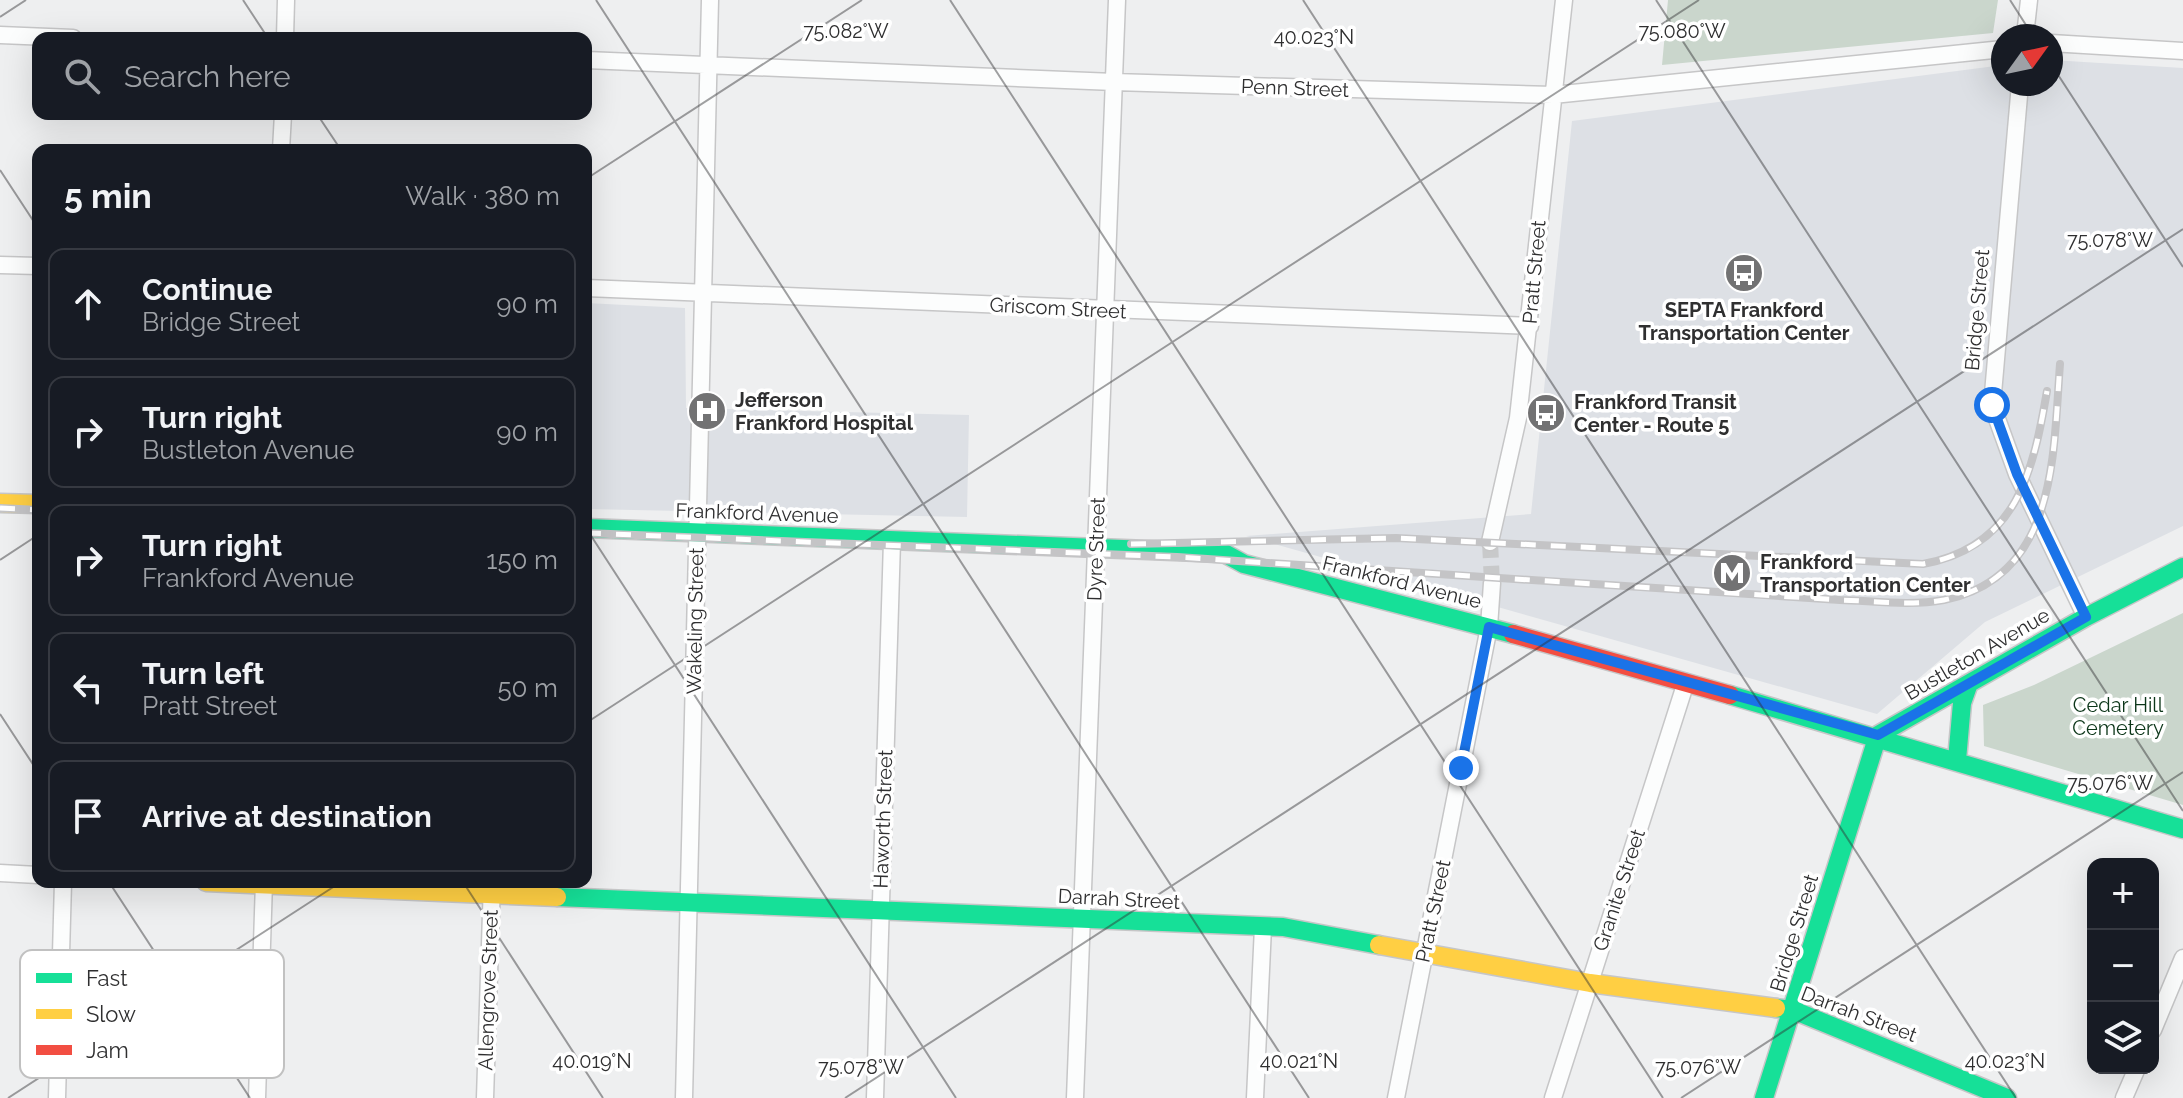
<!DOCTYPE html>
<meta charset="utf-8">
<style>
:root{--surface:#171b24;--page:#242831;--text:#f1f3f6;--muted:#9ea1a6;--line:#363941}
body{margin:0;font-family:Raleway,sans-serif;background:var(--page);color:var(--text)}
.controls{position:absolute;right:24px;bottom:24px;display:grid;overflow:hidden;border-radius:16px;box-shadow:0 8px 32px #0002}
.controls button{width:72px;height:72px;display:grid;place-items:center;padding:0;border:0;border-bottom:2px solid var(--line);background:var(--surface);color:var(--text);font:40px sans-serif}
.compass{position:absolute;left:1991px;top:24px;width:72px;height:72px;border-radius:50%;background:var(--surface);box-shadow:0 8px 32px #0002;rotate:57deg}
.stop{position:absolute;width:24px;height:24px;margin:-18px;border:6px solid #1a73e8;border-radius:50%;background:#fff}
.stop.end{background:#1a73e8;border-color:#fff;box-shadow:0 2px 8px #0008}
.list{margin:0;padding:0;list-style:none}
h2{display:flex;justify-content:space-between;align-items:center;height:104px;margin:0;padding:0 32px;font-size:34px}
h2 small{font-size:26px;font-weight:400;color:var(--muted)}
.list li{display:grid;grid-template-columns:52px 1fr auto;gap:24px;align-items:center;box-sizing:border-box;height:112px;margin:0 16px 16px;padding:0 16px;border:2px solid var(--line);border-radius:16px}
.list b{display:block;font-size:30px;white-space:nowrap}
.list p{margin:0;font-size:26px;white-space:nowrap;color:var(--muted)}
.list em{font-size:26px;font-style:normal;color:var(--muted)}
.icon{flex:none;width:44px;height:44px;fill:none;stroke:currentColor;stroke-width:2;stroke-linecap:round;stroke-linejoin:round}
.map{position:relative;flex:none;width:2183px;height:1098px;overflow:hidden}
.search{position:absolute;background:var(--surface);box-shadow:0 8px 32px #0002;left:32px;top:32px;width:560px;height:88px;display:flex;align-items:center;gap:20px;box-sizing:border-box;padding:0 28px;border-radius:16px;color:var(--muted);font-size:30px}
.panel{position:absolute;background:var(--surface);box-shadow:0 8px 32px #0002;left:32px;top:144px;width:560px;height:744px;border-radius:16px}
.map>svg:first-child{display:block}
.built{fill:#dde0e5}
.green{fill:#cad6cc}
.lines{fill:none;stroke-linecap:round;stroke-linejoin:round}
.street-tunnel{stroke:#c8c9ca;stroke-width:16;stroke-dasharray:16 8;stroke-linecap:butt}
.street-casing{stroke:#c6c6c7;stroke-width:19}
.fast-casing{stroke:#c6c6c7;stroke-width:21}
.slow-casing{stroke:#c6c6c7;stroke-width:21}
.jam-casing{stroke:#c6c6c7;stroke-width:21}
.street{stroke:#fcfdfd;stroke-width:16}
.fast{stroke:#16e098;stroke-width:18}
.slow{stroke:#ffcf43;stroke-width:18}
.jam{stroke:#f24e42;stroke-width:18}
.rail-casing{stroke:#c4c4c6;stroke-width:8}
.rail{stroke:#fff;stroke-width:5;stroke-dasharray:15;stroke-linecap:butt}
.route{stroke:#1a73e8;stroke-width:10}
.ticks{fill:none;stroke:#2f2f30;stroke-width:2;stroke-opacity:0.45}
.labels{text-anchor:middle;stroke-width:7;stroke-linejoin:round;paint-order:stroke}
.street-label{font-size:20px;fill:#2f2f30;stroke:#fff}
.poi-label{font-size:20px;font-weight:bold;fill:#2f2f30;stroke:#fff;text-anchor:start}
.park-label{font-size:20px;fill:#0c3619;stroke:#fff}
.key{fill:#fff;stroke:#c1c1c1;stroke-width:2}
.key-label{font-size:22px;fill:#2f2f30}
.ticks-label{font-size:20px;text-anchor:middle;fill:#2f2f30;stroke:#fff;stroke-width:7;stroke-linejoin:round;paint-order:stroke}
</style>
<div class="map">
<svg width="2183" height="1098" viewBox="0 0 2183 1098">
<rect width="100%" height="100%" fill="#eeeff0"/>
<!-- built -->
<path class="built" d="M2051,60L2183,68V526L1985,622L1877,714L1246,536L1531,514L1572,121L2003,65V84H2051Z
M586,303L685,308L686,408L969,415L967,517L586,509Z"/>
<!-- green -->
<path class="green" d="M1668,0H1998L1993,33L1662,65Z
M2183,613V805L1984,746L1983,705L2034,685Z"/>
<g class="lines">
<!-- street-tunnel -->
<path class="street-tunnel" d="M1490,542L1492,583"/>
<!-- street casing -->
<g class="street-casing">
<path id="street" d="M0,35L73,38
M2025,36L2029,0
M285,38L286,0
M2051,43L2183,51
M586,60L1114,82L1553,95L2003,49
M2020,84L1992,405L2017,474L2086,617
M281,150L283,114
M0,265L38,266
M586,288L1530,326
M1490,542L1518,418L1564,0
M0,873L38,875
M2153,1030L2183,958
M57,1098L63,882
M257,1098L264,882
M485,1098L492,882
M684,1098L710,0
M875,1098L892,541
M1075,1098L1117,0
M1255,1098L1263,927
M1396,1098L1489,627L1492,583
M1553,1098L1686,682
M2124,1098L2137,1068"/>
</g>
<!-- fast casing -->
<g class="fast-casing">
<path id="fast" d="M586,528L1224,553L1244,564L1513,634
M1730,695L2183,829
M1878,735L2086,617L2183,567
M1957,760L1962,703L1968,686
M557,897L1283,927L1379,945
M1776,1008L1793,1010L2007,1098
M1764,1098L1878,735"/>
</g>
<!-- slow casing -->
<g class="slow-casing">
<path id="slow" d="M0,503L38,504
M206,882L557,897
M1379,945L1590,983L1776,1008"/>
</g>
<!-- jam casing -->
<g class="jam-casing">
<path id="jam" d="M1513,634L1730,695"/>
</g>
<!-- street -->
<use href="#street" class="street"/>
<!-- fast -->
<use href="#fast" class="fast"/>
<!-- slow -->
<use href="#slow" class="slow"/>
<!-- jam -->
<use href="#jam" class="jam"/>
<!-- rail casing -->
<g class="rail-casing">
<path id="rail" d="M0,508L38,510
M586,533L1177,557L1840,600C1874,601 1911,606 1944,600C2058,577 2053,454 2060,364
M1131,544L1396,538L1923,564C2017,547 2033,472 2047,391"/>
</g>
<!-- rail -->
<use href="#rail" class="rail"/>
</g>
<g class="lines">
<!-- route -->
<path class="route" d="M1461,768L1489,627L1878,735L2086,617L2017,474L1992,405"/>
</g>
<!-- ticks -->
<path class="ticks" d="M243,0L268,38M596,0L1309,1098M950,0L1663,1098M1303,0L2016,1098M1656,0L2183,811M2010,0L2033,36M0,17L26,0M2051,64L2183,267M317,114L341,150M0,170L38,228M586,179L862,0M586,528L956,1098M0,560L38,535M0,714L38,772M586,723L1699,0M109,882L250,1098M463,882L603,1098M8,1098L341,882M845,1098L2183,229M1681,1098L2183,772"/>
<!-- icons -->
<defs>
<g id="bus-disc" transform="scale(2)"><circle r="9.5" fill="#727273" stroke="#fff"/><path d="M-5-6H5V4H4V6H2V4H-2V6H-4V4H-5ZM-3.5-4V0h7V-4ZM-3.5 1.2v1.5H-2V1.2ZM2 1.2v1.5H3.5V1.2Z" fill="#fff"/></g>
<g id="hospital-disc" transform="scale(2)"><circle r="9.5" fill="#727273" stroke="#fff"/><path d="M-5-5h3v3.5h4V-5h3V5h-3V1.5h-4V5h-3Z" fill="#fff"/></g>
<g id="metro-disc" transform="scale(2)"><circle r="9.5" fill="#727273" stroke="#fff"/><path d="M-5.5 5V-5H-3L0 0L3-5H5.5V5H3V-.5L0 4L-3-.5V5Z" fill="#fff"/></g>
</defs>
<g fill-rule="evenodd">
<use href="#bus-disc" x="1744" y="273"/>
<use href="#hospital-disc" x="707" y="411"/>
<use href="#bus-disc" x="1546" y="413"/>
<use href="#metro-disc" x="1732" y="573"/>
</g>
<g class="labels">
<!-- street labels -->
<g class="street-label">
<text transform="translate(1295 88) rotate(2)" y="7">Penn Street</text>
<text transform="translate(1534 272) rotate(-85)" y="7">Pratt Street</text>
<text transform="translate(1058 308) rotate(3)" y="7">Griscom Street</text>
<text transform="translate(1977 310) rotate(-85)" y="7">Bridge Street</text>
<text transform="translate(757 513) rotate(2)" y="7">Frankford Avenue</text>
<text transform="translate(1096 549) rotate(-88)" y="7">Dyre Street</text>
<text transform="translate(1402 582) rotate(14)" y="7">Frankford Avenue</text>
<text transform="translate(695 621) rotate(-89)" y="7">Wakeling Street</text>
<text transform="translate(1977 654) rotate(-30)" y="7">Bustleton Avenue</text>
<text transform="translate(883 819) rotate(-88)" y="7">Haworth Street</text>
<text transform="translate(1619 890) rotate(-72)" y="7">Granite Street</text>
<text transform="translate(1119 899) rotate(3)" y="7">Darrah Street</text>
<text transform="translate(1433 911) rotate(-78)" y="7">Pratt Street</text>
<text transform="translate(1794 933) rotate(-73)" y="7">Bridge Street</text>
<text transform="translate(488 990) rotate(-88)" y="7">Allengrove Street</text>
<text transform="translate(1859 1014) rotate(21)" y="7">Darrah Street</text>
</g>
<!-- poi labels -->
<g class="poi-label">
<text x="1744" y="317" text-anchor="middle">SEPTA Frankford<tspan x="1744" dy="23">Transportation Center</tspan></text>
<text x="735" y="407">Jefferson<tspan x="735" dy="23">Frankford Hospital</tspan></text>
<text x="1574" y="409">Frankford Transit<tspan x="1574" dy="23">Center - Route 5</tspan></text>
<text x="1760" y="569">Frankford<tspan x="1760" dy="23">Transportation Center</tspan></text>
</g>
<!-- park labels -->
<g class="park-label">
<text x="2118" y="712">Cedar Hill<tspan x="2118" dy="23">Cemetery</tspan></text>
</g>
</g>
<!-- legend -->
<rect x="20" y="950" width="264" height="128" rx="12" class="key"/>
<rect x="36" y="973" width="36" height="10" fill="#16e098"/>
<rect x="36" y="1009" width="36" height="10" fill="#ffcf43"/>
<rect x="36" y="1045" width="36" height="10" fill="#f24e42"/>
<g class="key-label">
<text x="86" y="986">Fast</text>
<text x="86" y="1022">Slow</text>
<text x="86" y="1058">Jam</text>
</g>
<g class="ticks-label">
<text x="846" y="38">75.082°W</text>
<text x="1682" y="38">75.080°W</text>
<text x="1314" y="44">40.023°N</text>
<text x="2110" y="247">75.078°W</text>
<text x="2110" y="790">75.076°W</text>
<text x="592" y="1068">40.019°N</text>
<text x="1299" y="1068">40.021°N</text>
<text x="2005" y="1068">40.023°N</text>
<text x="861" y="1074">75.078°W</text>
<text x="1698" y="1074">75.076°W</text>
</g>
</svg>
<div class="controls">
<button>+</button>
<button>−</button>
<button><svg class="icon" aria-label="layers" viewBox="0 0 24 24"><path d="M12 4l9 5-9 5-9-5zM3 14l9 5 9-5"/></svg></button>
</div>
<svg class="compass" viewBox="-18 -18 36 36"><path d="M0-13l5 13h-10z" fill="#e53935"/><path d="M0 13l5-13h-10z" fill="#9ea1a6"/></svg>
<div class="stop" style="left:1992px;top:405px"></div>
<div class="stop end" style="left:1461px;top:768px"></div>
<div class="search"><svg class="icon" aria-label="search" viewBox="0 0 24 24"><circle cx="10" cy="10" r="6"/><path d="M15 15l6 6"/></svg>Search here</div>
<section class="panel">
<h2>5 min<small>Walk · 380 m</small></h2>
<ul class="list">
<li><svg class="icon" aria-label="ahead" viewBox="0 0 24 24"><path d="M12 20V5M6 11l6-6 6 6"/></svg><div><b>Continue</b><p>Bridge Street</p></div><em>90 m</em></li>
<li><svg class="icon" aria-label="right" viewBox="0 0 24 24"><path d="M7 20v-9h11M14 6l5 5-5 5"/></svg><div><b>Turn right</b><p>Bustleton Avenue</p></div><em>90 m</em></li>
<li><svg class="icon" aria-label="right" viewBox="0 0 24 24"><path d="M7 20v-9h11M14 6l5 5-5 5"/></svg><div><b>Turn right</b><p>Frankford Avenue</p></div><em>150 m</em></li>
<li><svg class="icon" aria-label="left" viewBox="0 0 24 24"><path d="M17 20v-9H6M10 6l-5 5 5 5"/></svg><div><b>Turn left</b><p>Pratt Street</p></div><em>50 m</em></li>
<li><svg class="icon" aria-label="arrive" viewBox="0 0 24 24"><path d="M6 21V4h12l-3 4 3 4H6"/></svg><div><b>Arrive at destination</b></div></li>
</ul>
</section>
</div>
